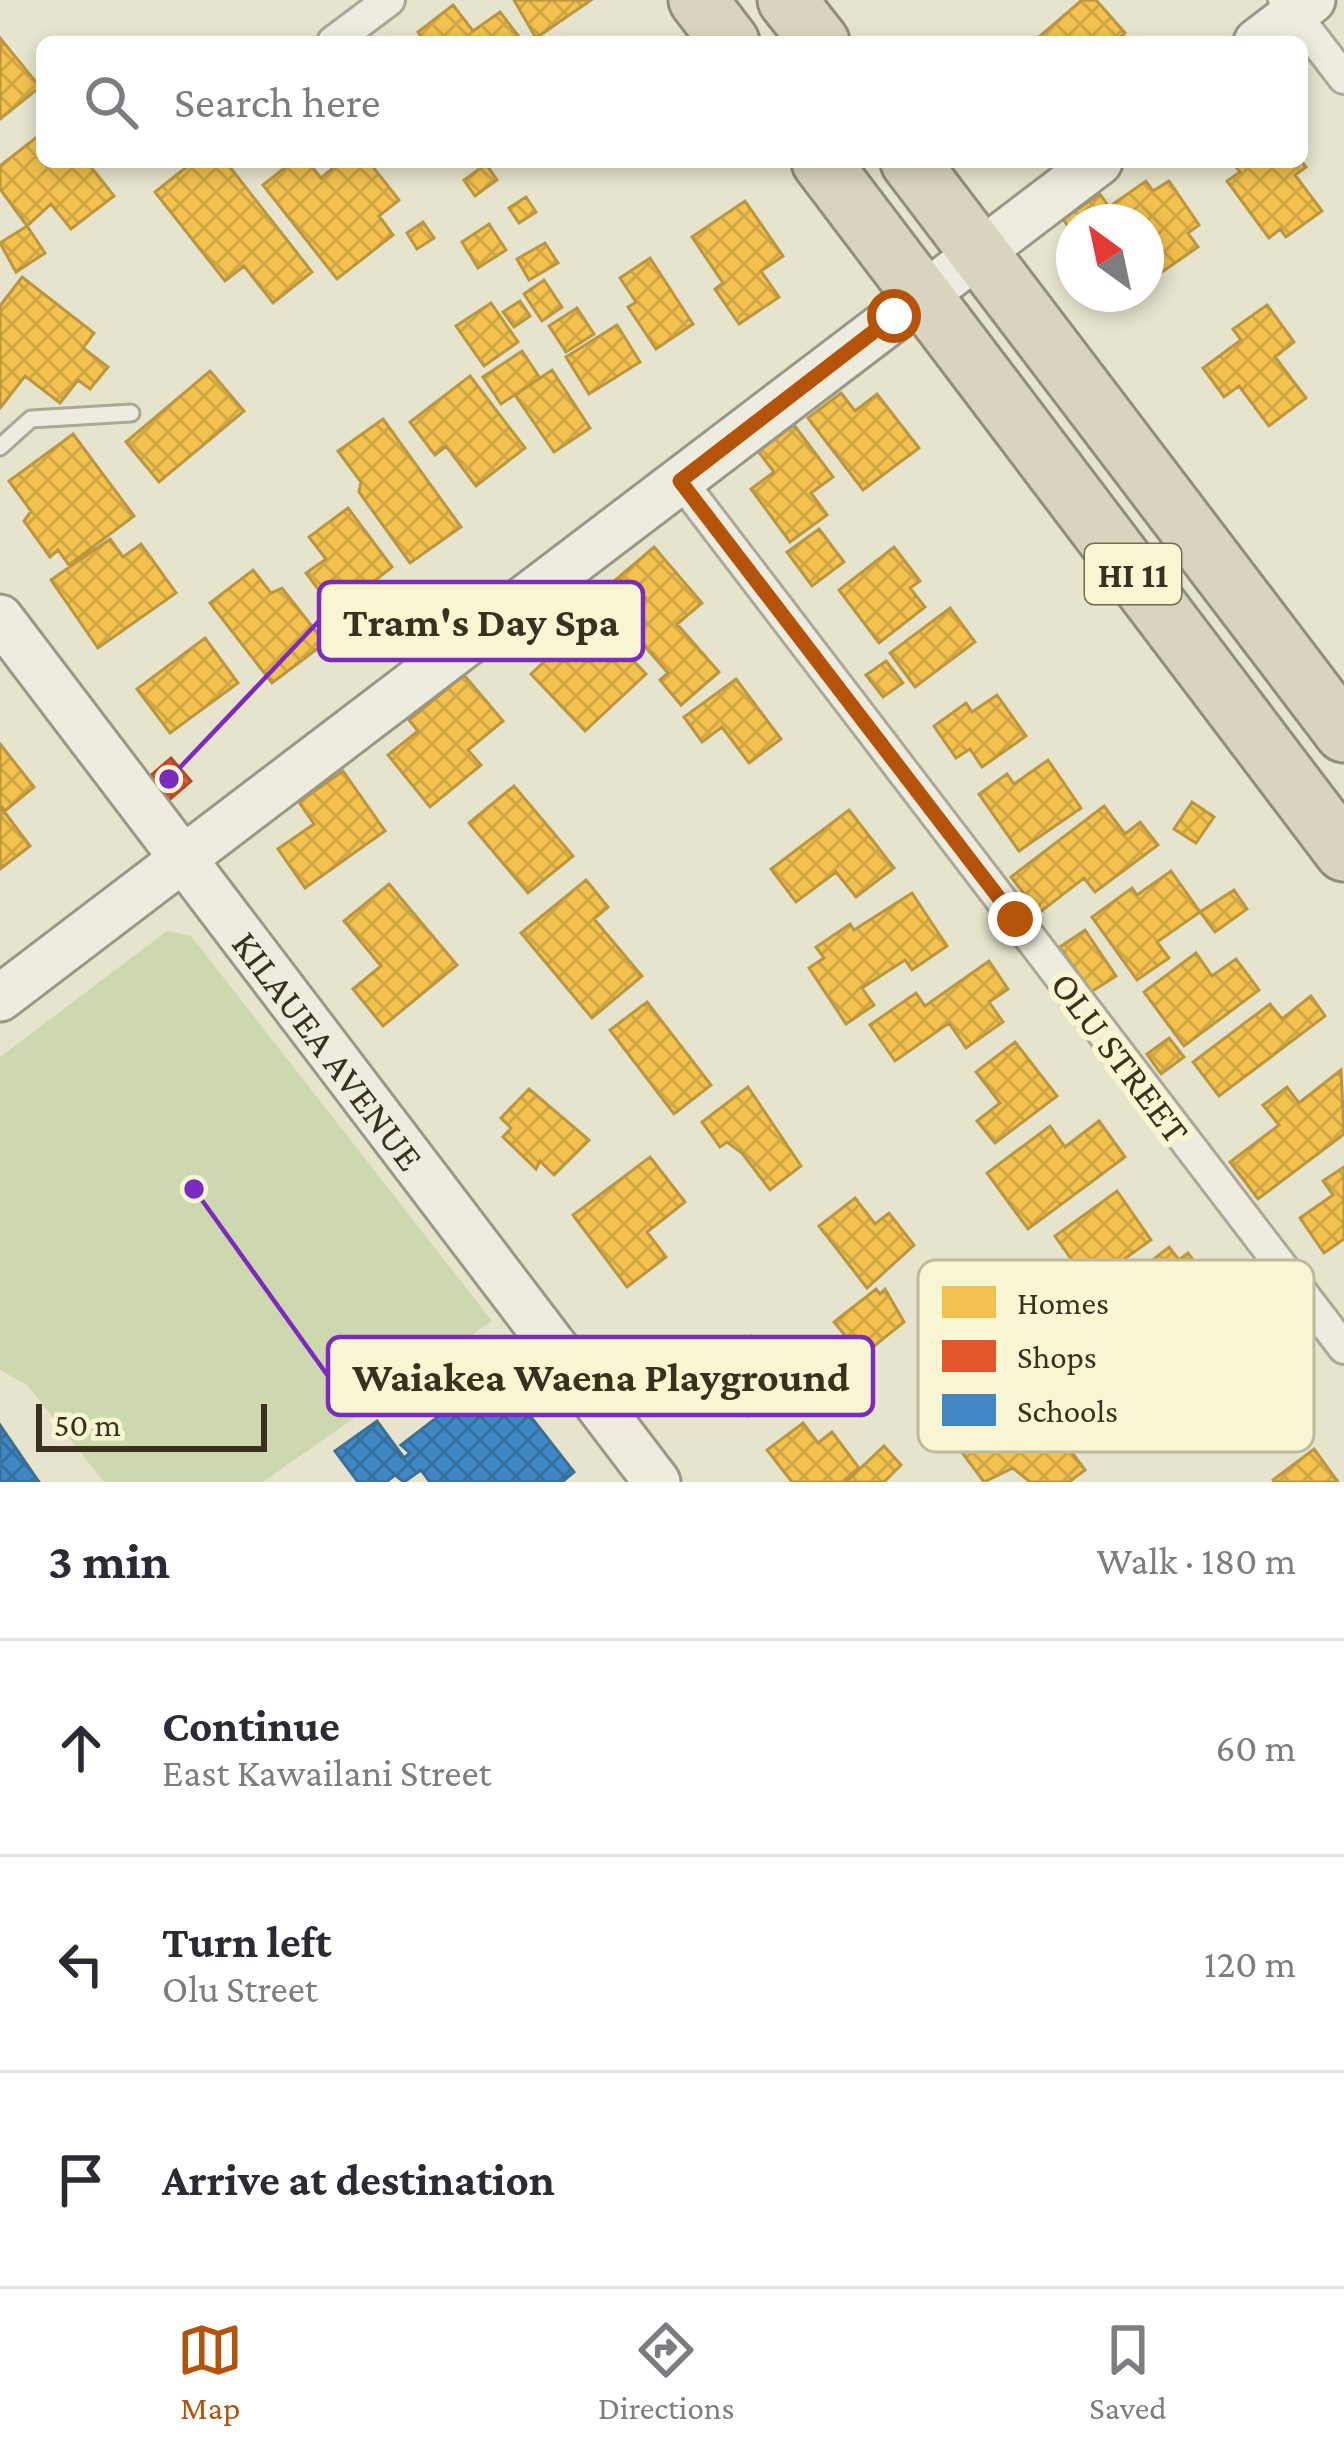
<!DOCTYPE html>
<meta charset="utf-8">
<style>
:root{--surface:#fff;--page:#f7f7f7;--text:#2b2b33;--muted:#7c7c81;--line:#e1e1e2;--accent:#b45309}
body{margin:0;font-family:"Crimson Pro",serif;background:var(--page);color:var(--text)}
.compass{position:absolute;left:1056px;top:204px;width:108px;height:108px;border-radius:50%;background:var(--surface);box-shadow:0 6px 18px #0003;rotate:327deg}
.scale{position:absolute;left:36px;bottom:30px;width:231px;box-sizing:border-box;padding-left:12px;border:6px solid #39311d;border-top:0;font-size:33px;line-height:42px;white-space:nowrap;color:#39311d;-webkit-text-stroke:9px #f7f5d2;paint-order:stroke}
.stop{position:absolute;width:36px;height:36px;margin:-27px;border:9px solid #b45309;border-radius:50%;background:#fff}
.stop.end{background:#b45309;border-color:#fff;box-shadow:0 3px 12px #0008}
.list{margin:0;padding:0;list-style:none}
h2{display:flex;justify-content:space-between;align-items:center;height:156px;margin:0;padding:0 48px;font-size:51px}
h2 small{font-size:39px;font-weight:400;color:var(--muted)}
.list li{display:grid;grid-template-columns:78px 1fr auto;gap:36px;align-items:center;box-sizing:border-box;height:216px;padding:0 48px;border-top:3px solid var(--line)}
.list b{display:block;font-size:45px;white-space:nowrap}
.list p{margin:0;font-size:39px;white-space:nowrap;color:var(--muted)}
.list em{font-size:39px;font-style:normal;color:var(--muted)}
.icon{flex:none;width:66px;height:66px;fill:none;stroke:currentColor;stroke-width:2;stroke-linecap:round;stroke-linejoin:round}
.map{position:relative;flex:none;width:1344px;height:1482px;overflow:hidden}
.search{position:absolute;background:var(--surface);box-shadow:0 6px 18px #0003;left:36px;right:36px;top:36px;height:132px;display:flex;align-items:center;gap:30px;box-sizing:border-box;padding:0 42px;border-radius:18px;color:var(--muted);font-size:45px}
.sheet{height:804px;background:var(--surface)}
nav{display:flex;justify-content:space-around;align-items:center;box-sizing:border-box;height:168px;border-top:3px solid var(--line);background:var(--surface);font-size:33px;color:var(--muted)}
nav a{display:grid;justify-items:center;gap:6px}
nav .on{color:var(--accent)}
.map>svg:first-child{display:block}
.park{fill:#ced8ae}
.homes{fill:url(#homes-cross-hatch);stroke:#ba963f;stroke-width:3}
.shops{fill:url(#shops-cross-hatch);stroke:#b14c29;stroke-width:3}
.schools{fill:url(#schools-cross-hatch);stroke:#3d6e93;stroke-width:3}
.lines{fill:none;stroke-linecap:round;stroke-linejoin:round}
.lane-casing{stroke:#aba895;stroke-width:21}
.street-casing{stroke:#aba895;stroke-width:36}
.secondary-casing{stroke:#9a9785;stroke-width:51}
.highway-casing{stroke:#908d7c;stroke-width:63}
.lane{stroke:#edecde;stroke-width:15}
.street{stroke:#edecde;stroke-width:30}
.secondary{stroke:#edecde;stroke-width:45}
.highway{stroke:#d8d4bd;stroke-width:57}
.route{stroke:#b45309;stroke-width:15}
.labels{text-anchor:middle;stroke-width:12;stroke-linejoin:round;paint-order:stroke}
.shield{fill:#f7f5d2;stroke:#726c53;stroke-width:3}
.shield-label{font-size:36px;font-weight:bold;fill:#39311d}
.street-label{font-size:39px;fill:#39311d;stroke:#f7f5d2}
.key{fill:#f7f5d2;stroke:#beba9c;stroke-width:3}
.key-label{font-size:33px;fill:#39311d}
.leader{fill:none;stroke:#7b2cbf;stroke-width:4.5}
.callout-dot{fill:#7b2cbf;stroke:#f7f5d2;stroke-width:4.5}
.callout{fill:#f7f5d2;stroke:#7b2cbf;stroke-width:4.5}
.callout-label{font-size:42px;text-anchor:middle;font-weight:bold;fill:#39311d}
</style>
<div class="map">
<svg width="1344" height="1482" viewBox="0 0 1344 1482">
<defs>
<pattern id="homes-cross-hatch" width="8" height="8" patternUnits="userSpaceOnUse" patternTransform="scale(3)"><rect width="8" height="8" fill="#f2c14e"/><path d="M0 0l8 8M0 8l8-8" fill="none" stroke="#d0a644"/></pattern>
<pattern id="shops-cross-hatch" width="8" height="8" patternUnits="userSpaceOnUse" patternTransform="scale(3)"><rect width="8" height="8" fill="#e4572e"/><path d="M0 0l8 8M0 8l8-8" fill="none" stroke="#ba4927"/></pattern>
<pattern id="schools-cross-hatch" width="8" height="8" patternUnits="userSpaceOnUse" patternTransform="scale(3)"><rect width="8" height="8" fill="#3f88c5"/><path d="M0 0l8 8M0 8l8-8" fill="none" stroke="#36709f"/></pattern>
</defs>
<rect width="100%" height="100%" fill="#e6e4cc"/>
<!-- park -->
<path class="park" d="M167,931L191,936L492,1321L263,1482H104L27,1385L0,1370V1057Z"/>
<!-- homes -->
<path class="homes" d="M514,0H591L536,38Z
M1082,0H1096L1125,33L1115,42H1033Z
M453,5L473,31L500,12L523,42H425L418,32Z
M0,38L40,87L0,119Z
M42,133V162H87L114,196L71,229L51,204L27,226L0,189V166Z
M193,162H226L312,272L273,303L244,266L225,281L155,192Z
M292,162H308L321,178L340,162H369L399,200L379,216L393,235L337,279L263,185Z
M1232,162H1302L1306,167L1295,175L1322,211L1286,237L1280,229L1269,238L1227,181L1240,172Z
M486,164L497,180L475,196L464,180Z
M1146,181L1153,191L1169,181L1199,225L1188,233L1198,247L1146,283V222H1074V235L1063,219L1100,194L1109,207Z
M526,197L536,212L519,223L509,208Z
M745,201L783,256L761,271L779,297L739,324L715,289L723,283L692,237Z
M423,222L434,238L417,249L407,233Z
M489,224L506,250L478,268L462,242Z
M27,226L45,253L16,272L0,243Z
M545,243L558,263L529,280L517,259Z
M650,258L693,324L656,349L628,307L636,302L620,278Z
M22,277L94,333L83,348L108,367L90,389L78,380L60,403L25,376L0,408V306Z
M544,280L562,307L542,321L524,294Z
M520,301L530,316L514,327L503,312Z
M491,303L518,342L484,366L456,326Z
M1267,305L1294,342L1275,357L1306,398L1269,426L1239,386L1224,397L1203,368L1241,340L1233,329Z
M577,308L594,334L566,352L549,326Z
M617,325L640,362L589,394L566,357Z
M522,351L540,378L501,404L483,377Z
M552,370L590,428L554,452L515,395Z
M210,371L244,411L159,482L126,442Z
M470,376L525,448L476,486L446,446L435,455L410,422Z
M841,393L855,411L877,394L919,448L863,490L808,418Z
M383,419L461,527L410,563L359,492L361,482L338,451Z
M794,425L833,477L811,493L827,515L790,542L751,489L774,472L758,451Z
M73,434L134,516L69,565L58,550L50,557L24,521L31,511L9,481Z
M348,508L392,567L373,582L383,596L345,625L306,573L326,559L309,537Z
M819,529L844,562L812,586L787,552Z
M110,539L123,557L141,544L176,593L98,648L51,580Z
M654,547L702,603L677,624L719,672L681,705L660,680L668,673L599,594Z
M894,547L920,581L910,588L925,607L879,643L839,590Z
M253,570L271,593L282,588L325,643L272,683L210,603Z
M950,608L975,642L915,687L890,653Z
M592,617L646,674L585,731L531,674Z
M205,638L238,683L170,733L137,689Z
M886,661L903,683L883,697L866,675Z
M464,675L503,721L468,750L481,765L430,807L388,755L418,731L409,720Z
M736,679L781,739L749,763L722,727L702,742L684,717Z
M997,695L1026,736L982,767L970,749L956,758L934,726L966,703L972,712Z
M0,744L34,787L5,811L0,805Z
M1048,760L1081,808L1019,851L979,794L1007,774L1014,784Z
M343,771L385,831L305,888L278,849L314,824L299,802Z
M514,786L573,856L528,893L469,823Z
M1192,802L1214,817L1196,843L1174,829Z
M0,806L30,846L0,869Z
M1104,806L1125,834L1140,822L1158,845L1095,892L1084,878L1039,913L1011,877Z
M849,810L894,868L856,897L836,872L796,902L771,869Z
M1171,871L1200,912L1157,942L1169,958L1137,980L1092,917L1132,888L1137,895Z
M586,880L608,907L594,919L642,976L592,1018L521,933Z
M389,884L457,965L383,1026L353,989L381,966L344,921Z
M1234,890L1247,909L1215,932L1200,912Z
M912,893L947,946L912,970L905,960L862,988L874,1005L846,1024L809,968L824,958L816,947L850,924L854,930Z
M1085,930L1116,976L1091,992L1060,947Z
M1196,953L1212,976L1236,959L1259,990L1184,1046L1144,992Z
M989,961L1008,989L989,1002L1003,1022L966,1048L949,1023L895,1061L870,1025L916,993L925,1006Z
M1311,996L1325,1016L1219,1096L1193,1062L1270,1004L1282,1019Z
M647,1002L711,1085L674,1114L610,1030Z
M1169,1038L1184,1057L1161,1074L1147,1054Z
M1015,1042L1057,1096L995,1143L977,1121L1000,1103L976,1072Z
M1341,1070L1344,1134L1258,1199L1230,1162L1279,1125L1263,1105L1287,1087L1299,1103Z
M748,1087L801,1166L770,1190L742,1153L727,1142L720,1147L702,1122Z
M529,1089L589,1140L554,1175L540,1161L536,1169L503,1137L511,1128L501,1118Z
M1099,1121L1125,1157L1028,1229L987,1173L1050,1126L1065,1147Z
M650,1157L685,1202L647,1232L666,1257L627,1287L573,1215Z
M1344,1167V1239L1324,1253L1300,1218L1333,1195L1323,1181Z
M1117,1191L1151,1240L1089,1284L1055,1236Z
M855,1198L875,1224L889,1213L914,1245L867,1288L819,1226Z
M1169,1247L1179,1260L1188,1253L1212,1285L1202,1293L1219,1315L1142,1376L1124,1353L1146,1336L1111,1293Z
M876,1289L880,1294L885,1289L904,1322L862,1356L834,1322Z
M751,1336L771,1362L781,1354L799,1378L749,1416L736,1399L731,1403L724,1394L718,1398L700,1374Z
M1030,1394L1055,1429L1064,1423L1077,1439L1067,1446L1085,1470L1069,1482H1030L1013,1468L984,1482L958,1447Z
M803,1423L818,1443L832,1432L859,1468L842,1482H792L767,1450Z
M884,1446L901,1465L884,1482H846Z
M1314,1449L1338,1482H1274L1273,1480Z"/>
<!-- shops -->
<path class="shops" d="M171,758L191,781L168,801L148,778Z"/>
<!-- schools -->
<path class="schools" d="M496,1372L574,1472L562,1482H430L421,1470L404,1482L395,1475L386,1482H358L335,1451L377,1421L404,1458L410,1453L401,1445Z
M0,1425L39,1482H0Z"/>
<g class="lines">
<!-- lane casing -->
<g class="lane-casing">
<path id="lane" d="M0,447L31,419L131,413"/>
</g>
<!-- street casing -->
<g class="street-casing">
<path id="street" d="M1284,0L1344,78
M333,42L389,0
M680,480L1344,1348"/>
</g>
<!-- secondary casing -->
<g class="secondary-casing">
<g id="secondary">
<path d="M1257,42L1312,0"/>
<path id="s1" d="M0,618L657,1482"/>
<path d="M0,998L1099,162"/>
</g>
</g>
<!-- highway casing -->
<g class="highway-casing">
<path id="highway" d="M698,0L730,42
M787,0L820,42
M821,162L1344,852
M910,162L1344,733"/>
</g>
<!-- lane -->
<use href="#lane" class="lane"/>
<!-- street -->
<use href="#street" class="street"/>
<!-- secondary -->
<use href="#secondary" class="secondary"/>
<!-- highway -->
<use href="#highway" class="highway"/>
</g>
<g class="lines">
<!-- route -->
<path class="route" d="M894,316L680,481L1015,919"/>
</g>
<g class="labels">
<!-- shield labels -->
<rect class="shield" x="1085" y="544" width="96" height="60" rx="9"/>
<g class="shield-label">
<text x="1133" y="587">HI 11</text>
</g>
<!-- street labels -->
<g class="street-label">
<text dy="14" stroke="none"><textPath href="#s1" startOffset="543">KILAUEA AVENUE</textPath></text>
<text transform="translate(1121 1057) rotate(53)" y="14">OLU STREET</text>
</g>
</g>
<!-- legend -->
<rect x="918" y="1260" width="396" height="192" rx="18" class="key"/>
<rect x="942" y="1286" width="54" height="32" fill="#f2c14e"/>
<rect x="942" y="1340" width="54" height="32" fill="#e4572e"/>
<rect x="942" y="1394" width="54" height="32" fill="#3f88c5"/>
<g class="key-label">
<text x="1017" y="1314">Homes</text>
<text x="1017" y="1368">Shops</text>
<text x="1017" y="1422">Schools</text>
</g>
<!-- callouts -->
<path class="leader" d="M169 779L319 621M194 1189L328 1376"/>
<g class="callout-dot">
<circle cx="169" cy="779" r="12"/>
<circle cx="194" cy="1189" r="12"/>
</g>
<g class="callout">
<rect x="319" y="582" width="324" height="78" rx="12"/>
<rect x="328" y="1337" width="545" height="78" rx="12"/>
</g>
<g class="callout-label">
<text x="481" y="636">Tram's Day Spa</text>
<text x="601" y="1391">Waiakea Waena Playground</text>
</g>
</svg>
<svg class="compass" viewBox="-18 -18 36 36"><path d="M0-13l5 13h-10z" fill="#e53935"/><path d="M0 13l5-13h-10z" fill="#7c7c81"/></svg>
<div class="scale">50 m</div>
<div class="stop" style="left:894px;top:316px"></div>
<div class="stop end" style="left:1015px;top:919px"></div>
<div class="search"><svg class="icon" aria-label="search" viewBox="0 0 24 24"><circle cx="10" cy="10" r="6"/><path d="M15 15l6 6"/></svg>Search here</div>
</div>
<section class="sheet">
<h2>3 min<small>Walk · 180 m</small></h2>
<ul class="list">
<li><svg class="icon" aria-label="ahead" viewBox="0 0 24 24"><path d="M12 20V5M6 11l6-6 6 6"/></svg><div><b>Continue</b><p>East Kawailani Street</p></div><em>60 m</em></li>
<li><svg class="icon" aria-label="left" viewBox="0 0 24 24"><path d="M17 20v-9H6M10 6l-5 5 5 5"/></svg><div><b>Turn left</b><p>Olu Street</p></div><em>120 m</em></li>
<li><svg class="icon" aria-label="arrive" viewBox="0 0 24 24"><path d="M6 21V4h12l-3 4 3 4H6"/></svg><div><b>Arrive at destination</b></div></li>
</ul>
</section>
<nav>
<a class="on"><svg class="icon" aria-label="map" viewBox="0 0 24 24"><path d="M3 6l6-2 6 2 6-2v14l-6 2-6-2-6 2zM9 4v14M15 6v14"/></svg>Map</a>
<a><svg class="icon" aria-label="directions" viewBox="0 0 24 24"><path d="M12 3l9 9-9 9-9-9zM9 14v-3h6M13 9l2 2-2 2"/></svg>Directions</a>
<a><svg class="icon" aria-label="saved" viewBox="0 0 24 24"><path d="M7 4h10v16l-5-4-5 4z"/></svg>Saved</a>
</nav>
